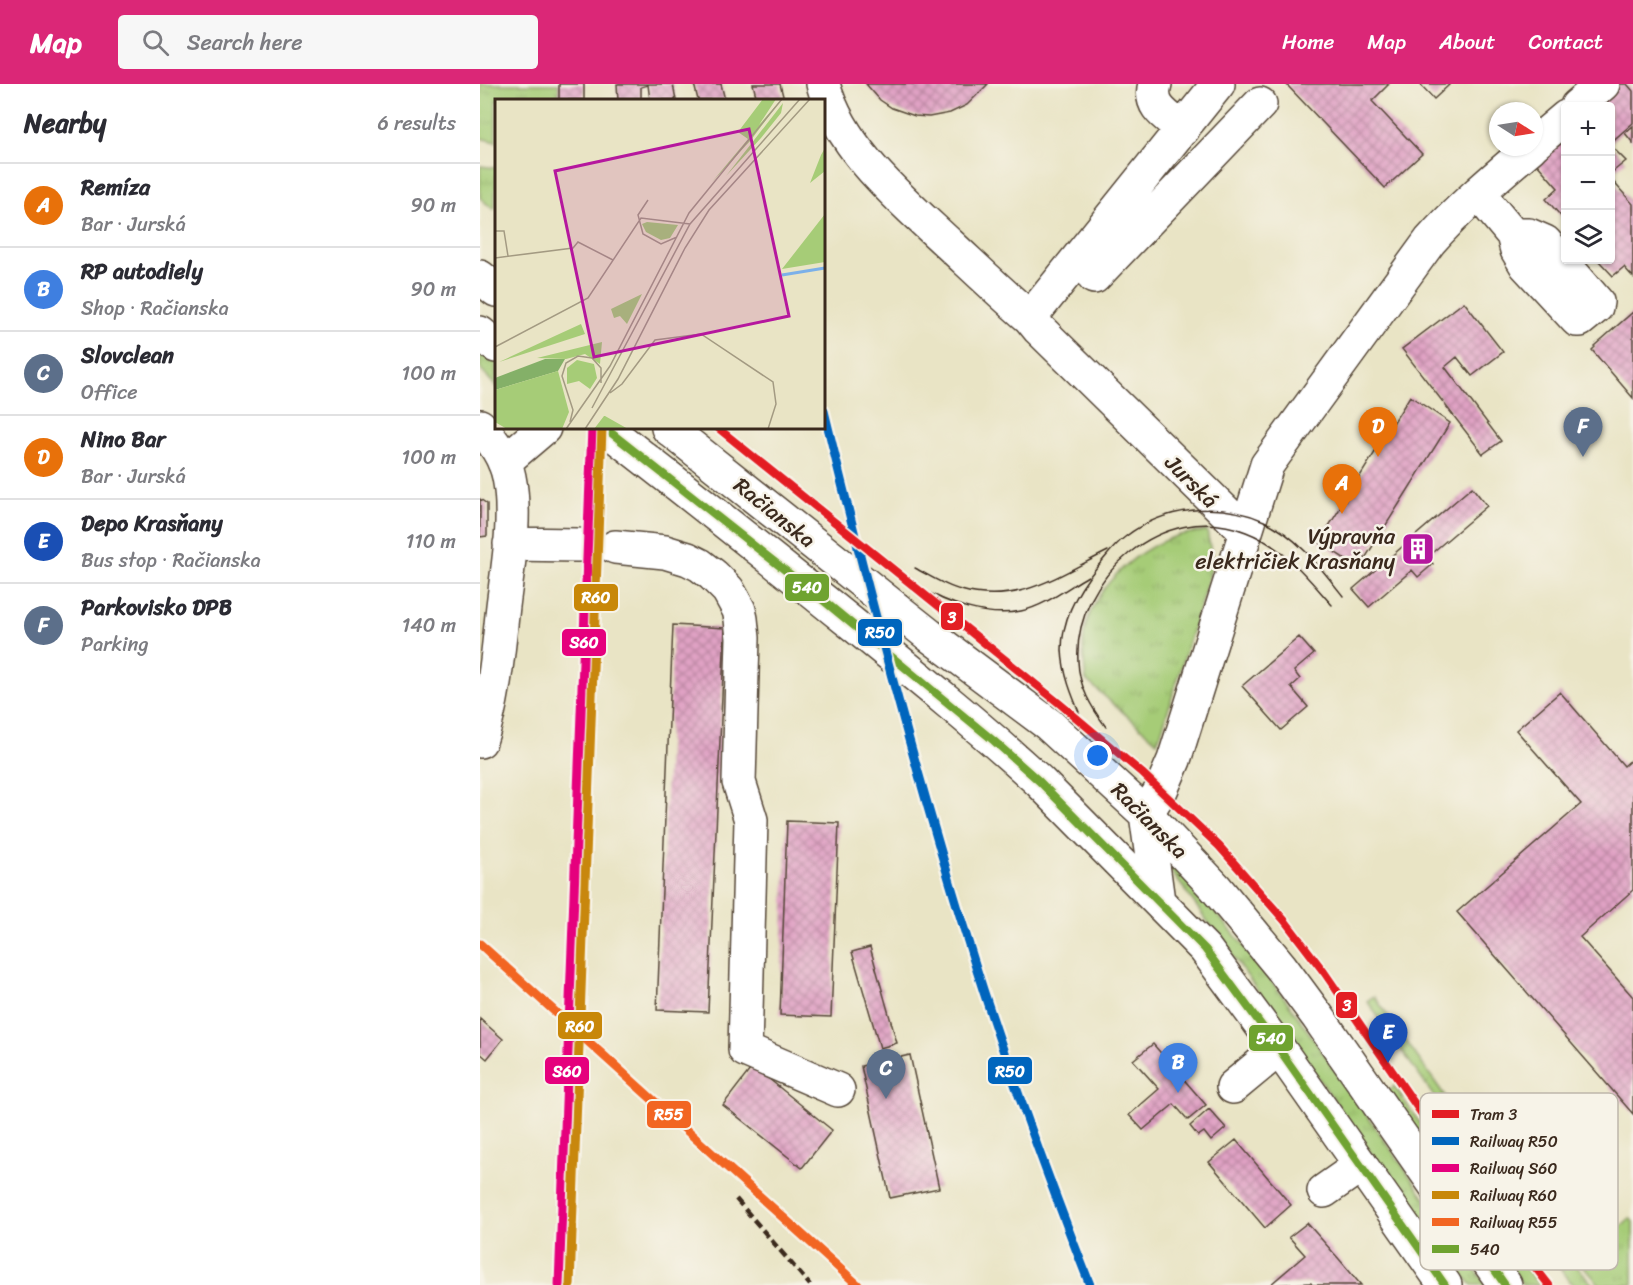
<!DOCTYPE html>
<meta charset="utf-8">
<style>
:root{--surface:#fff;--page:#f7f7f7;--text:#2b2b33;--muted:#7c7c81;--line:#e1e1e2;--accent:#db2777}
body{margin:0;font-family:Sriracha,sans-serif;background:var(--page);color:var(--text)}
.controls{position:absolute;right:18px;top:18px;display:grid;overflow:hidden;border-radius:6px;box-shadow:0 2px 4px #0004}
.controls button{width:54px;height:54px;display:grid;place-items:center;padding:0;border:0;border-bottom:2px solid var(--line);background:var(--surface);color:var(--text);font:30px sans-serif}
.compass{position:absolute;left:1009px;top:18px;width:54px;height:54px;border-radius:50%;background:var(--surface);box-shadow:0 2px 4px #0004;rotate:102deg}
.you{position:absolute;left:618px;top:672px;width:21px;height:21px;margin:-15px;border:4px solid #fff;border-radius:50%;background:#1a73e8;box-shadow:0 0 0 9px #1a73e833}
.badge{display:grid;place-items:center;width:39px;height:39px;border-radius:50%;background:var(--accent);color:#fff;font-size:20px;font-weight:700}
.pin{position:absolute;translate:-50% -50px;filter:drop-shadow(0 2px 3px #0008)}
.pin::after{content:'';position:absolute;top:32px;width:21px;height:18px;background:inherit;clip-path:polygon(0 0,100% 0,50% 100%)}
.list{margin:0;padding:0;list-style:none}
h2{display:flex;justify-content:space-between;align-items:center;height:78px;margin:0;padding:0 24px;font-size:26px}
h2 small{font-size:20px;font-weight:400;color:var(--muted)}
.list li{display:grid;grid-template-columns:39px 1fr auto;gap:18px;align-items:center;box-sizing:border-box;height:84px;padding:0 24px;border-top:2px solid var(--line)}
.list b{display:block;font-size:22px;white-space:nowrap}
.list p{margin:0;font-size:20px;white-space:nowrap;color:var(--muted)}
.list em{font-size:20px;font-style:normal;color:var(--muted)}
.icon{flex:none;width:33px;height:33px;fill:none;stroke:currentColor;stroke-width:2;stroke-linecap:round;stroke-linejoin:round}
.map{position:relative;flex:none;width:1153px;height:1201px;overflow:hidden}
header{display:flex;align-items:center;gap:36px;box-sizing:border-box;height:84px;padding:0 30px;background:var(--accent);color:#fff}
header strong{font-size:28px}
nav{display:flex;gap:33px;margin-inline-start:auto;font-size:21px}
.search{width:420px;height:54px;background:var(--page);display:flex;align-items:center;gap:15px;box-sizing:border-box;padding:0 21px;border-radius:6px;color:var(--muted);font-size:22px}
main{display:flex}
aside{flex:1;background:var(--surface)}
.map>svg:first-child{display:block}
.grass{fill:url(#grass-tufts);stroke:#707b4a;stroke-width:1.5}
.building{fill:url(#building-cross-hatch)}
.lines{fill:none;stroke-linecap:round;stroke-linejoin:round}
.minor-casing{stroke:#554637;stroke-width:36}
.major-casing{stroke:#554637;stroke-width:36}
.minor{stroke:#fff;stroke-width:33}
.major{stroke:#fff;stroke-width:33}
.tram{stroke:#3b2a1e;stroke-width:1.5}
.rail{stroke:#3b2a1e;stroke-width:4.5;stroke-dasharray:9 4.5;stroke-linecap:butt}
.bus-1-casing{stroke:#f7f3e8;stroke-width:12}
.bus-1{stroke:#6fa330;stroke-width:8}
.rail-1-casing{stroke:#f7f3e8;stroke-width:14}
.rail-2-casing{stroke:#f7f3e8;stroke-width:14}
.rail-3-casing{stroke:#f7f3e8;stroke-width:14}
.rail-4-casing{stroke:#f7f3e8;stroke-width:14}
.rail-1{stroke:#0065bd;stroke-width:9}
.rail-2{stroke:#e5007d;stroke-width:9}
.rail-3{stroke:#c88708;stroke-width:9}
.rail-4{stroke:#f26522;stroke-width:9}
.tram-1-casing{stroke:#f7f3e8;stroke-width:12}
.tram-1{stroke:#e31e24;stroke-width:8}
.labels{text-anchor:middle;stroke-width:5;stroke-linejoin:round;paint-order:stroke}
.street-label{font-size:22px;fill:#3b2a1e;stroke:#f7f3e8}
.poi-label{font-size:22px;fill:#3b2a1e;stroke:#f7f3e8;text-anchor:end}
.inset-river{fill:none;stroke:#7bb0e9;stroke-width:3}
.inset-road{fill:none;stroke:#a39a82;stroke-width:1.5}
.view{fill:#b5179e;fill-opacity:0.15;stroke:#b5179e;stroke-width:3}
.inset-edge{fill:none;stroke:#3b2a1e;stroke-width:3}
.key{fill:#f7f3e8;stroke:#bfb7ab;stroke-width:1.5}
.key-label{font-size:16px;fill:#3b2a1e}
.line-badge{stroke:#f7f3e8;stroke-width:2}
.badge-label{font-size:16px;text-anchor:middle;font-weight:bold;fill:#fff}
</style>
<header>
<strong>Map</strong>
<div class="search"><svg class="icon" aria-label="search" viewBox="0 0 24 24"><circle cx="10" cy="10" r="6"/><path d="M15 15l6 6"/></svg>Search here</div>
<nav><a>Home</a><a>Map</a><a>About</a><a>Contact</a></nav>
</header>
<main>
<aside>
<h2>Nearby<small>6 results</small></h2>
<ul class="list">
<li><span class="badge" style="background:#e8710a">A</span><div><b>Remíza</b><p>Bar · Jurská</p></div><em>90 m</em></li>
<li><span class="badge" style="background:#3f7fe0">B</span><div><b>RP autodiely</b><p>Shop · Račianska</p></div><em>90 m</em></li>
<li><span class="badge" style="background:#5c6f8a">C</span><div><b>Slovclean</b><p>Office</p></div><em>100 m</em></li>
<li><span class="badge" style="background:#e8710a">D</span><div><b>Nino Bar</b><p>Bar · Jurská</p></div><em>100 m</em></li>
<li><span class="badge" style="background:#1a4fb4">E</span><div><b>Depo Krasňany</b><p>Bus stop · Račianska</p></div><em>110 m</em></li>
<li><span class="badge" style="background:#5c6f8a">F</span><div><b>Parkovisko DPB</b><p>Parking</p></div><em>140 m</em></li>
</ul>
</aside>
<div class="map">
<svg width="1153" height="1201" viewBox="0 0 1153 1201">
<defs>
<pattern id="grass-tufts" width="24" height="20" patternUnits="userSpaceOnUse" patternTransform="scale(1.5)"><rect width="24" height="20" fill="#a6cc77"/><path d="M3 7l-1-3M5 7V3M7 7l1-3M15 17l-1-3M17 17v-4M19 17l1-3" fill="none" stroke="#90af66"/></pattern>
<pattern id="building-cross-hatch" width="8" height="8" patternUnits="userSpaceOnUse" patternTransform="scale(1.5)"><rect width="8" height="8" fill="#e0a2c4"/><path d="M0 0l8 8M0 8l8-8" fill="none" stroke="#b7849f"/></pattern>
</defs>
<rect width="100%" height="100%" fill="#f7f3e8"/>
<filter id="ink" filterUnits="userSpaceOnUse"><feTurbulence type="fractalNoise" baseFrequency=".0167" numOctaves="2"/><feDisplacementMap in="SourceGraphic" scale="12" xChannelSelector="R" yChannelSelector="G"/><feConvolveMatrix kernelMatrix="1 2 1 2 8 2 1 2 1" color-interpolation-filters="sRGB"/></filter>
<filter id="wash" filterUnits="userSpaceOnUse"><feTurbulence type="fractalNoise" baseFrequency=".008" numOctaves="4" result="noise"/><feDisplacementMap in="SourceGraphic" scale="24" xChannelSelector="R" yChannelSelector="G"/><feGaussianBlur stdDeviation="1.35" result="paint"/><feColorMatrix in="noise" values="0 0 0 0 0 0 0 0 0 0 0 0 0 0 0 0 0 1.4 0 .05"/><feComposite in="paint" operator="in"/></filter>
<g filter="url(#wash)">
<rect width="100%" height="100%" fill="#e9e4c5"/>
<!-- grass -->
<path class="grass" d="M0,0H79V16H16V58L0,54Z
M0,82L16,84L15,124L13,125L0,114Z
M0,265L16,278V303L0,284Z
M727,447L733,479L681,649L677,658L606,596C604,578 601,560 606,541C618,499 659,463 700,451C709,449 718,448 727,447Z
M690,776L755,851L806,916L1006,1201H992L946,1148L773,900L686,780Z
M894,912L1019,1088L1113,1201H1093L1011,1094L887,917Z
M914,1002L1002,1129L1059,1201H1043L908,1007Z
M1150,1134L1153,1138V1201H1120L1100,1178Z"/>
<g id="blocks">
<!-- building -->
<path class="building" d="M79,0H104V16H79Z
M137,0H193L196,16H170L168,1L161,3V16H138Z
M214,0H241L245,16H218Z
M273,0H300L304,16H277Z
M386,0H508L487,21L470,29L449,33L435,32L412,24L400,16Z
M806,0H909L892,17L942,70L905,104Z
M940,0H970L954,15Z
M1132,0H1147L1153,7V39L1130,59V22H1106Z
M1086,40V138L1066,115L1078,104L1049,71Z
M1153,42V59L1145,49Z
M1134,65L1146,77L1130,90V68Z
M1130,94L1153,120V193L1144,183L1133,192L1118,176H1130Z
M984,218L1023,268L992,292L977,273L965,283L1021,357L1003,370L922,265Z
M1153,228V314L1112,266L1115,263L1114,262Z
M930,312L970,339L879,484L839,458Z
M992,403L1007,422L947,473L953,480L938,493L932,486L889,523L873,505Z
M0,415L7,420V452L0,453Z
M193,541L245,544L228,928L177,926Z
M819,553L834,570L814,587L820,595L811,603L828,623L801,646L762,602Z
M1080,608L1144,682L1153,674V806L1100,853L1153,913V1030L977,828L1101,720L1036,646Z
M307,737L359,739L351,933L300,931Z
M390,863L417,959L400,964L372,868Z
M0,935L23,955L7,975L0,969Z
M673,960L726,1021L708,1036L694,1020L663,1046L649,1031L679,1005L653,976Z
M430,971L459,1104L410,1114L381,982Z
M273,982L352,1046L322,1084L243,1021Z
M729,1025L746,1044L731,1057L724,1048L718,1052L710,1042Z
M756,1056L811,1121L785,1144L729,1078Z
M827,1139L859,1175L881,1201H832L831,1199L790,1201L825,1171L809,1153Z"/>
</g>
</g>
<g filter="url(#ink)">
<use href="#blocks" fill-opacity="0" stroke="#554637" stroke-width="1.5"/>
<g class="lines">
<!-- minor casing -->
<g class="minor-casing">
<path id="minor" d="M343,0C361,66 421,115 469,160C496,185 522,210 550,234L559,245L765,447
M675,0C668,23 687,32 703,45
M1097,22L1123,0
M1054,60L1086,33
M998,109L1033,151L1037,166L1046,181L1097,236H1100L1116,223L1117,218L1065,158L1049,151H1033
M614,193L780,20
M550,234L738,0
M0,342C13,357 25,373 29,393C37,433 28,481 23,522C18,567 15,614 0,657
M24,378L64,344
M30,460L98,461
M135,463L185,468L208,475L220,481L233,491L248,506L259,526L261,535L263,554L259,698L271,736L265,966L358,1006
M666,730L681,706L694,676L787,381L950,157C980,123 1016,93 1051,63
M753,1003L799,965
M844,1107L881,1081"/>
</g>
<!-- major casing -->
<g class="major-casing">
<path id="major" d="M0,193L16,206
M0,249L16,262
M125,344C209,409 292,475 375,542C437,592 500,643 559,697L725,865L799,965L965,1201
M188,344L449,551L568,640L666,730L735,803L801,883L838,933L1025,1201
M666,730L678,817"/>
</g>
<!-- minor -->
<use href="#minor" class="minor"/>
<!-- major -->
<use href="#major" class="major"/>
<!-- tram -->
<path class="tram" d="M435,484C450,492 465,502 481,506C538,522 579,491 628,467
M438,502C467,520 507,534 541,527C565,522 587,504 608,492
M604,640C594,616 583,592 582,566C582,535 598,506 617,483C626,473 634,461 645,453C683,423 739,417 784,437C817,452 841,484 863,512
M626,643C611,623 599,603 598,577C593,494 684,415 766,448C803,462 826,492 852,521"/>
<!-- rail -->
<path class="rail" d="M256,1115L330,1201"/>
<!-- bus-1 casing -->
<g class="bus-1-casing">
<path id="bus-1" d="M125,344L344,517L514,657L559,697L725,865L799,965L965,1201
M957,1103L1025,1201"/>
</g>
<!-- bus-1 -->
<use href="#bus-1" class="bus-1"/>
<!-- rail-1 casing -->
<g class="rail-1-casing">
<path id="rail-1" d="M344,327C389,512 437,695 494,877C528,986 568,1094 610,1201"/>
</g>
<!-- rail-2 casing -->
<g class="rail-2-casing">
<path id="rail-2" d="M79,1201L112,344"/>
</g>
<!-- rail-3 casing -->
<g class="rail-3-casing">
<path id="rail-3" d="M90,1201L122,344"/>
</g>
<!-- rail-4 casing -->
<g class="rail-4-casing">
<path id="rail-4" d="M0,860L378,1201"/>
</g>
<!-- rail-1 -->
<use href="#rail-1" class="rail-1"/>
<!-- rail-2 -->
<use href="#rail-2" class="rail-2"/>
<!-- rail-3 -->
<use href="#rail-3" class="rail-3"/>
<!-- rail-4 -->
<use href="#rail-4" class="rail-4"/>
<!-- tram-1 casing -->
<g class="tram-1-casing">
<path id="tram-1" d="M238,344L580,620L662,689L739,762L805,837L844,888L990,1100L1069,1201"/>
</g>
<!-- tram-1 -->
<use href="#tram-1" class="tram-1"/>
</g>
</g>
<!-- icons -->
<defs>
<g id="building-square" transform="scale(1.725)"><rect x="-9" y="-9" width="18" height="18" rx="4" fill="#b5179e" stroke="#f7f3e8"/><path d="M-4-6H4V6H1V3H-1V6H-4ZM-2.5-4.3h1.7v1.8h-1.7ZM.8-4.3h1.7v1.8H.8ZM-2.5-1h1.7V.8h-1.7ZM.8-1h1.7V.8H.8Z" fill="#fff"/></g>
</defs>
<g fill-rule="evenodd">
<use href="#building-square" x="938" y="465"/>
</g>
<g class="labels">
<!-- street labels -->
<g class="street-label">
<text transform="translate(712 397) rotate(45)" y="8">Jurská</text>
<text transform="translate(295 428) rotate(39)" y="8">Račianska</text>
<text transform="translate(670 736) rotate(45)" y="8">Račianska</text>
</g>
<!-- poi labels -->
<g class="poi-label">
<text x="915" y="460">Výpravňa<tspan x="915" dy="25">električiek Krasňany</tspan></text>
</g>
</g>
<!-- overview -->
<g transform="translate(15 15)">
<rect width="330" height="330" fill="#e9e4c5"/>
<path d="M268,0H281L264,26L285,2L256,41L217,83L253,40L243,33ZM288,4L286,14L266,39L231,77ZM152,123L183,126L175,139L166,141L151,133L147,125ZM147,195L132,225L125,217L119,219L116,210ZM86,225L90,235L4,263L62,236ZM107,243L105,265L90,255L71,260L42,259ZM82,261L99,265L102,279L95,290L84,282L72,285V269ZM109,317H110L133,330H99Z" fill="#a6cc77"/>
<path d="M50,260H70L63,272L0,291V279Z" fill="#84b068"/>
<path d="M330,49V72L315,84L326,56ZM330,115V163L287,170ZM63,272L74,313L67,330H12L0,323V291Z" fill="#a6cc77"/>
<path class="inset-river" d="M287,176L330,169"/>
<path class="inset-road" d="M153,101L143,116L148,135L166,145L182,138M0,132H9L13,157M0,159L78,149L83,143L118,161M0,248L93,199L146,119L195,125M115,294L127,285L160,241L206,235L278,283L281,305L273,330M97,309L195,125L305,0M75,323L78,311L67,277L71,264L83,257L97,259L106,269V284M71,330L115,267L194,114L287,0M90,330L123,280L190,149L214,111L315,0"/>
<path class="view" d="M254,30L294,217L99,258L60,72Z"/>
<rect width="330" height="330" class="inset-edge"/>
</g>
<!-- legend -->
<rect x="940" y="1009" width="198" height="177" rx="9" class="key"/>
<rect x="952" y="1026" width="27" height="8" fill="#e31e24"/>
<rect x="952" y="1053" width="27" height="8" fill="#0065bd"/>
<rect x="952" y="1080" width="27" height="8" fill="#e5007d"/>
<rect x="952" y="1107" width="27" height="8" fill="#c88708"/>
<rect x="952" y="1134" width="27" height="8" fill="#f26522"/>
<rect x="952" y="1161" width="27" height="8" fill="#6fa330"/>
<g class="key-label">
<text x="990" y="1036">Tram 3</text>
<text x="990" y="1063">Railway R50</text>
<text x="990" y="1090">Railway S60</text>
<text x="990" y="1117">Railway R60</text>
<text x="990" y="1144">Railway R55</text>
<text x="990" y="1171">540</text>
</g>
<g class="line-badge">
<rect x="304" y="489" width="46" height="29" rx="6" fill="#6fa330"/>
<rect x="93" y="499" width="46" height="29" rx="6" fill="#c88708"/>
<rect x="460" y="518" width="24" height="29" rx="6" fill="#e31e24"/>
<rect x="377" y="534" width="46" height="29" rx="6" fill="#0065bd"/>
<rect x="81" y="544" width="46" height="29" rx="6" fill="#e5007d"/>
<rect x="855" y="907" width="23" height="28" rx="6" fill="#e31e24"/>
<rect x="77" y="927" width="46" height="29" rx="6" fill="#c88708"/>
<rect x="768" y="940" width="46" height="28" rx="6" fill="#6fa330"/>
<rect x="64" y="972" width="46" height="29" rx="6" fill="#e5007d"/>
<rect x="507" y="972" width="46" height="29" rx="6" fill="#0065bd"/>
<rect x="166" y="1016" width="46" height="29" rx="6" fill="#f26522"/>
</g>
<g class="badge-label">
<text x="327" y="509">540</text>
<text x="116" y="519">R60</text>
<text x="472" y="539">3</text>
<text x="400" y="554">R50</text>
<text x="104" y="564">S60</text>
<text x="867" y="927">3</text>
<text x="100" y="948">R60</text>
<text x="791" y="960">540</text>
<text x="87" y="993">S60</text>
<text x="530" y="993">R50</text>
<text x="189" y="1036">R55</text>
</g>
</svg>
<div class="controls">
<button>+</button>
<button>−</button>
<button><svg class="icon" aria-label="layers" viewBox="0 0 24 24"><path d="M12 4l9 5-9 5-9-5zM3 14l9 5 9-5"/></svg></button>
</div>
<svg class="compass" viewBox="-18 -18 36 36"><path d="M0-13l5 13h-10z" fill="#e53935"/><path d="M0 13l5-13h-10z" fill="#7c7c81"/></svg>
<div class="you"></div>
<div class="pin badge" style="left:862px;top:430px;background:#e8710a">A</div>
<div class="pin badge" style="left:698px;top:1009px;background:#3f7fe0">B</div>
<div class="pin badge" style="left:406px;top:1015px;background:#5c6f8a">C</div>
<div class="pin badge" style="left:898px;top:373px;background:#e8710a">D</div>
<div class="pin badge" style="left:908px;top:979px;background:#1a4fb4">E</div>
<div class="pin badge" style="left:1103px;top:373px;background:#5c6f8a">F</div>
</div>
</main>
